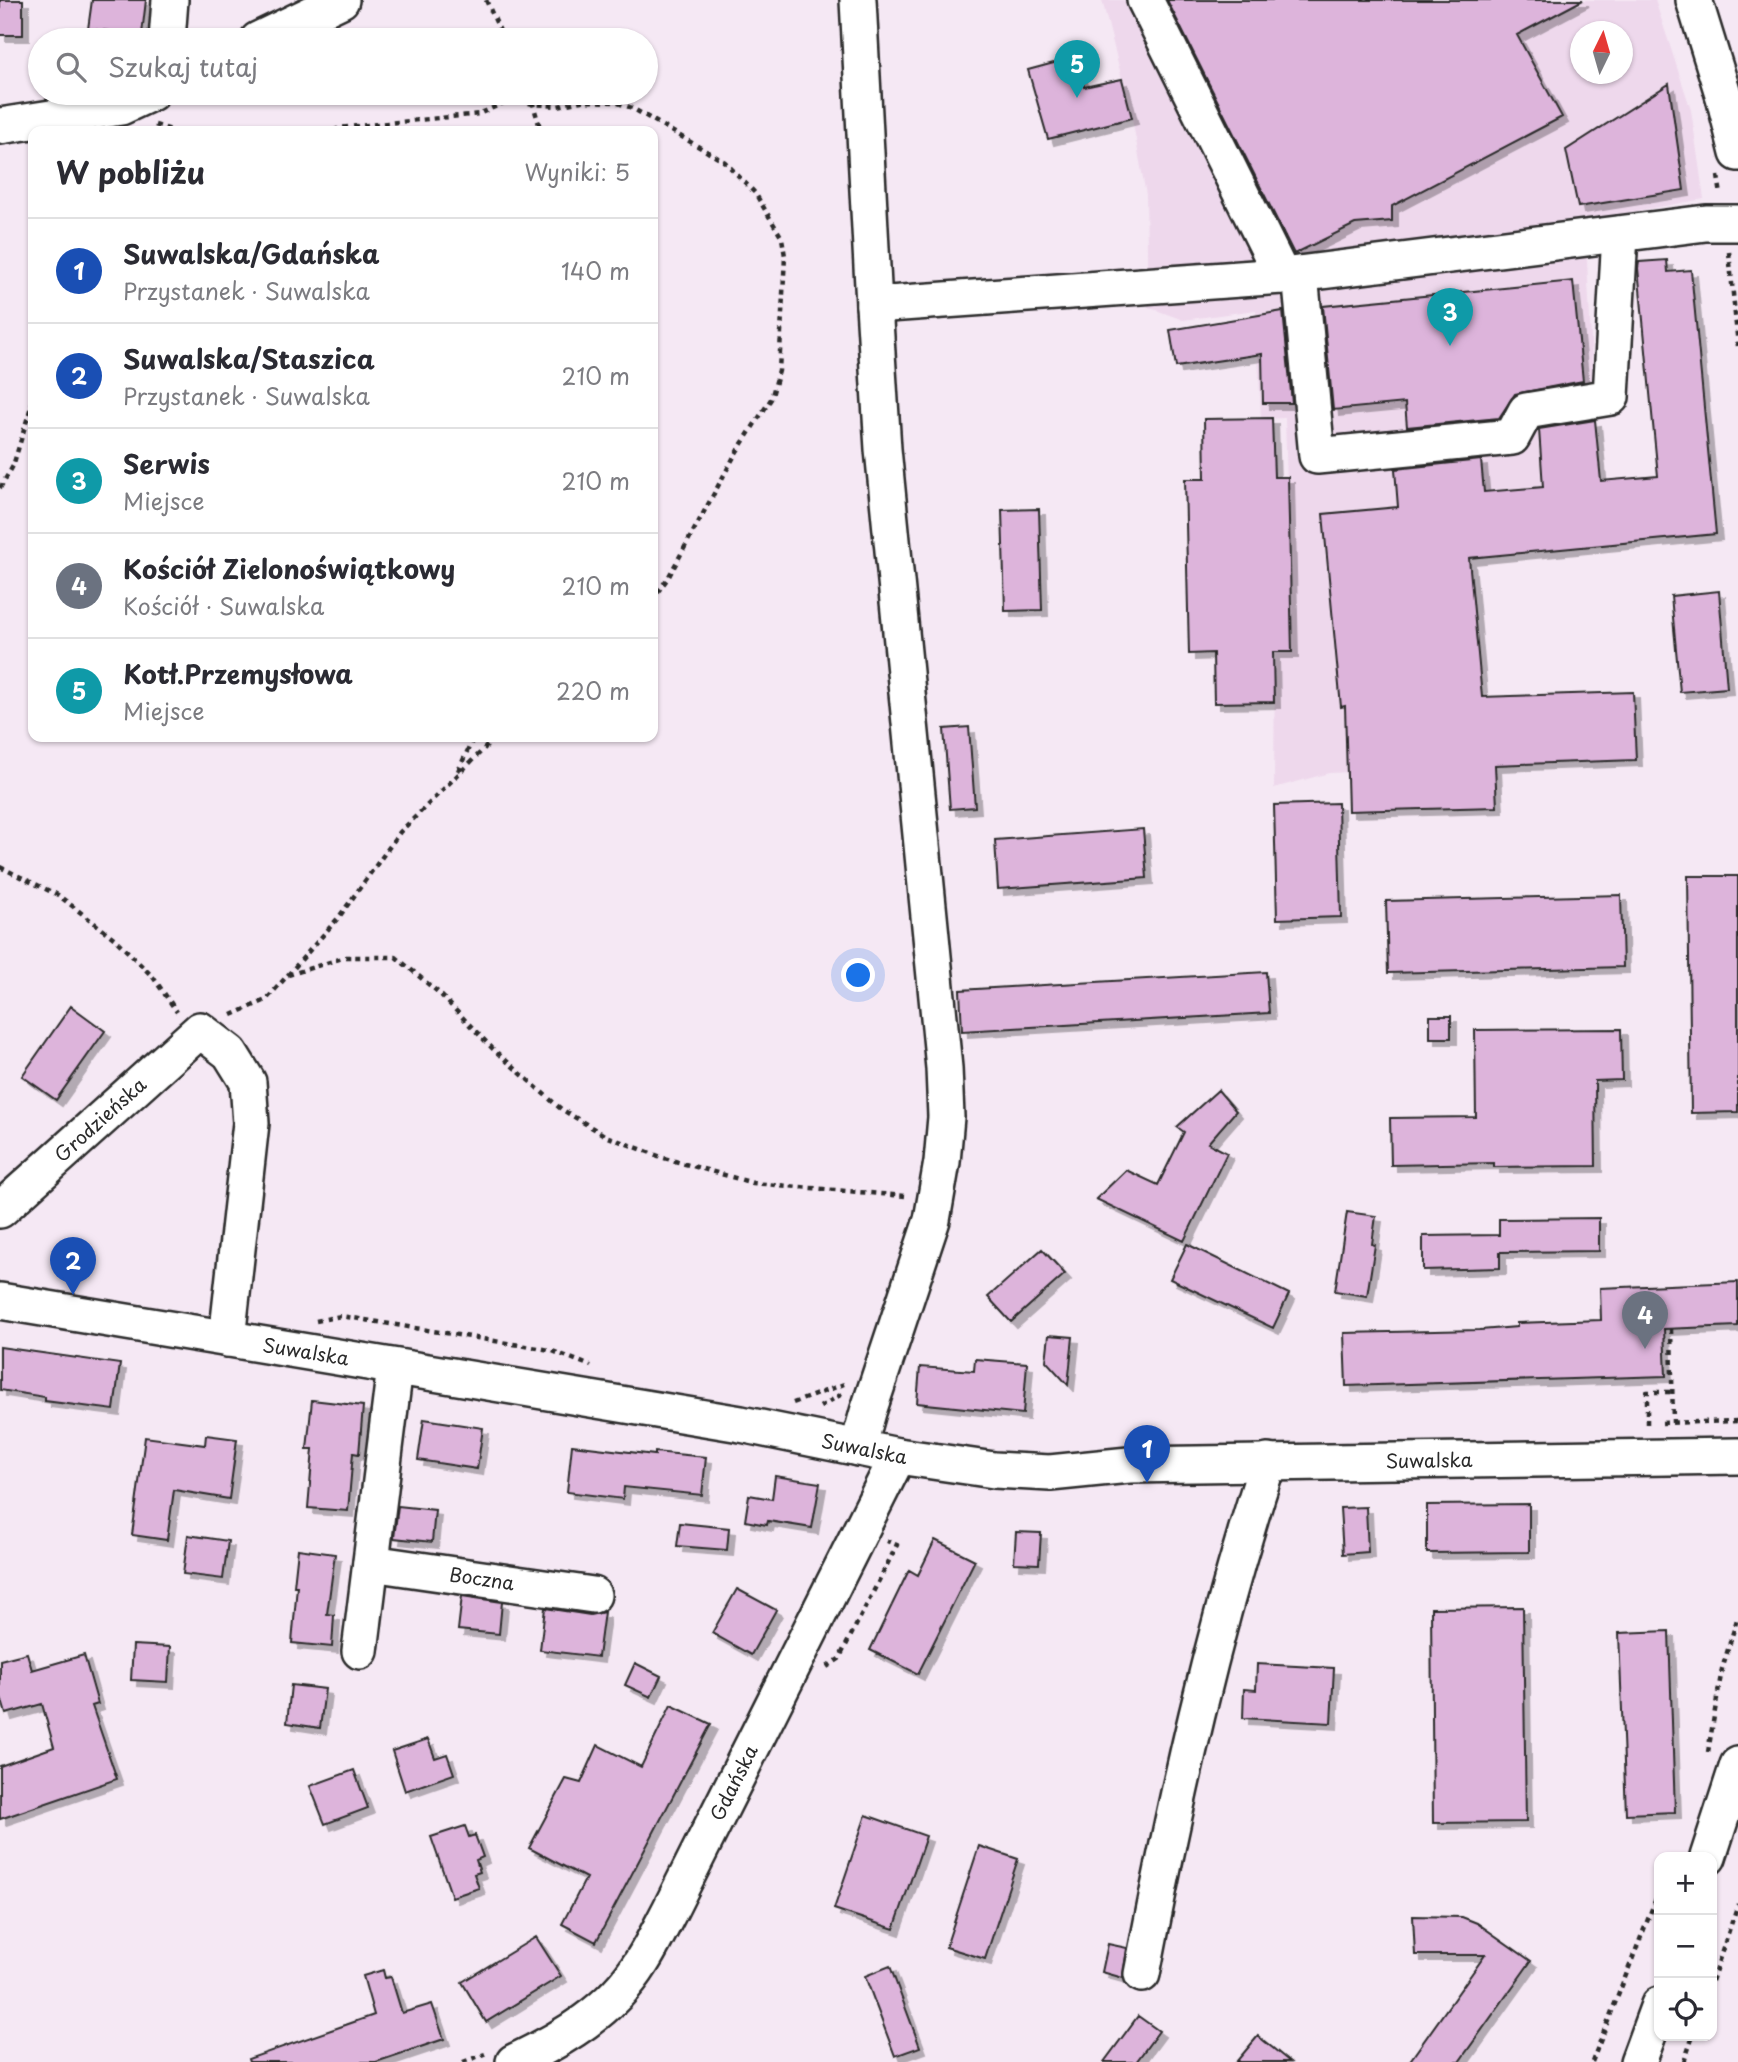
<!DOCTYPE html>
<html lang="pl">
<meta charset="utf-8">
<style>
:root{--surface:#fff;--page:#f2f2f3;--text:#2b2b33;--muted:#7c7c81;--line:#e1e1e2;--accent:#0b8043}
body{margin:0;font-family:"Playpen Sans",sans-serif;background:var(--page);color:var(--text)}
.controls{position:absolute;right:21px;bottom:21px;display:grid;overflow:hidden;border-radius:14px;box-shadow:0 2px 5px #0004}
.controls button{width:63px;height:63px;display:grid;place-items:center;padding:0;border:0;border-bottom:2px solid var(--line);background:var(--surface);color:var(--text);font:35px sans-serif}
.compass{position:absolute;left:1570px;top:21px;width:63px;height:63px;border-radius:50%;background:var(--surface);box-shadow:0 2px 5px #0004;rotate:5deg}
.you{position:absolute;left:859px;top:976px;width:24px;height:24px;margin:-18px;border:5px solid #fff;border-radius:50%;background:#1a73e8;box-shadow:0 0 0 10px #1a73e833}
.badge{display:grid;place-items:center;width:46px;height:46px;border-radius:50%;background:var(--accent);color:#fff;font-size:23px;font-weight:700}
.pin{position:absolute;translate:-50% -58px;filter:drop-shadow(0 2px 4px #0008)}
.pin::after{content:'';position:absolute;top:37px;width:24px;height:21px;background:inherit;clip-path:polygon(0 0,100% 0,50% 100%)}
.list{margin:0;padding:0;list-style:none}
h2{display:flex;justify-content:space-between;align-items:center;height:91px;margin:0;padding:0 28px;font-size:30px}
h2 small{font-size:23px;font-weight:400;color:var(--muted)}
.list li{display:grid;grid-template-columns:46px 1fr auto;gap:21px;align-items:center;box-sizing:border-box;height:105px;padding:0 28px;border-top:2px solid var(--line)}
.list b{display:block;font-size:26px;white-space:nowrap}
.list p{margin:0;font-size:23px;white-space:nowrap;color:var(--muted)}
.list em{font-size:23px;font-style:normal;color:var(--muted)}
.icon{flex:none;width:38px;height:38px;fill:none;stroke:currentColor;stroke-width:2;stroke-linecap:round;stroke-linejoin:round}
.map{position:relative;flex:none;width:1738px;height:2062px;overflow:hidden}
.search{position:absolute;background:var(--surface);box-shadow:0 2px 5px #0004;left:28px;top:28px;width:630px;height:77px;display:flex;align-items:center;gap:18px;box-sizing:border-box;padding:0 24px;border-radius:38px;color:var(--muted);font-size:26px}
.panel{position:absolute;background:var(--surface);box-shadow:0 2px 5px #0004;left:28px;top:126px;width:630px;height:616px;border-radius:14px}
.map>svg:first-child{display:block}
.built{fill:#eed8ec;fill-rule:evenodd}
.building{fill:#ddb4db;stroke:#2b2b2b;stroke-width:2;filter:url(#shadow)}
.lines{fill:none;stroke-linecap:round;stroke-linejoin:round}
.minor-casing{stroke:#2b2b2b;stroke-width:40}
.path{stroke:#2b2b2b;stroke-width:4.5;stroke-dasharray:5 5;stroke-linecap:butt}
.minor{stroke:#fff;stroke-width:35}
.labels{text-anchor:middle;stroke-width:5;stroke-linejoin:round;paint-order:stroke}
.street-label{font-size:19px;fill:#2b2b2b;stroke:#fff}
</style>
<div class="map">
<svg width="1738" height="2062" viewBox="0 0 1738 2062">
<defs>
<filter id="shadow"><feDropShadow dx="6" dy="6" stdDeviation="0" flood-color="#0004"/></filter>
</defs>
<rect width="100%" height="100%" fill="#f5e8f4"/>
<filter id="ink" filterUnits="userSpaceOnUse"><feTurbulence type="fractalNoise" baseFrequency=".0143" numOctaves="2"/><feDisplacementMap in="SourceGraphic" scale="14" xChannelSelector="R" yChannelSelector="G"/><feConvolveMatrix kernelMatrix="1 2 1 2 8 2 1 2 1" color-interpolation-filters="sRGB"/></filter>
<g filter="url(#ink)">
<!-- built -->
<path class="built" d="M1102,0H1655L1691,110L1704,199L1585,220L1595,420L1558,424L1564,485L1417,499L1445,768L1329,773L1274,788L1275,652L1292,651L1285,418L1261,419L1256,310L1183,320L1148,307L1146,195L1132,118ZM1580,32H1622V74H1580Z"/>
<!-- building -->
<path class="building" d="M0,0H23V35H0Z
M92,0H146L142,34L88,29Z
M1167,0H1583L1517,35L1562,117L1392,206V221L1355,224L1294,254Z
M1076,57L1084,87L1122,79L1132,118L1048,139L1028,70Z
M1669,84L1684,190L1578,207L1566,150Z
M1667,260L1668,272L1691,270L1716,534L1469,558L1482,697L1633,692L1636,760L1495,765L1497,807L1348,811L1345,706L1341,707L1323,514L1398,507L1395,469L1481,460L1484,492L1543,487L1539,429L1595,420L1601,481L1658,476L1638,268L1639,262Z
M1573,281L1583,381L1515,394L1499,418L1407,427L1405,403L1333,410L1323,306Z
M1283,311L1292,403H1263L1262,354L1176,367L1170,330Z
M1272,418L1274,477H1288L1292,652H1273L1274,702L1214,703L1213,653L1189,654L1185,479H1205L1204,419Z
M1039,509L1042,610L1005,611L1002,510Z
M1719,591L1727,688L1680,692L1671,596Z
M969,727L975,807L950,809L944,729Z
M1338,803L1341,917L1277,919L1274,805Z
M1143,829L1147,878L998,889L995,840Z
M1688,876H1738V1112L1691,1113Z
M1621,895L1623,967L1388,973L1386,901Z
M1266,972L1269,1013L962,1031L960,990Z
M71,1006L105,1031L56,1100L22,1076Z
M1430,1016H1451V1038H1430Z
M1621,1029L1622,1080L1595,1081L1596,1166L1494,1167V1163L1391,1165L1390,1118L1476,1117L1475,1030Z
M1218,1090L1236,1111L1208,1143L1227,1153L1184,1241L1096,1199L1126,1170L1158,1185L1184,1132L1177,1127Z
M1347,1212L1376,1216L1372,1244L1375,1245L1367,1296L1335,1291Z
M1599,1218V1251L1500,1252V1268L1423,1270V1236L1499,1235V1219Z
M1187,1244L1289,1294L1273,1328L1170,1279Z
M1042,1249L1065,1274L1011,1322L988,1297Z
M1738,1282V1326L1664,1329L1666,1376L1346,1386L1344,1333L1480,1330L1517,1327V1323L1601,1320L1600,1288Z
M1049,1335L1073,1337L1068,1385L1046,1361Z
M0,1347L120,1364L114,1410L45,1401V1397L0,1390Z
M975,1359L1027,1363L1023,1414L917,1403L920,1367L974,1371Z
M312,1400L363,1406L359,1454L353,1453L348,1511L308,1508L313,1449H307Z
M424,1419L483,1428L477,1469L418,1460Z
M206,1435L237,1439L229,1499L174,1490L167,1540L132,1535L145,1437L205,1445Z
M572,1445L655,1455V1452L706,1457L702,1495L624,1487L623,1499L567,1492Z
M775,1476L820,1483L812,1528L768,1521L767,1525L745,1521L749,1495L772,1499Z
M1529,1504V1552L1427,1553V1505Z
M398,1506L435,1510L432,1542L394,1538Z
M1366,1507L1368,1552L1343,1554L1340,1508Z
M680,1523L729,1528L727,1550L677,1546Z
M1016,1532L1041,1533L1039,1564L1014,1563Z
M188,1535L228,1541L223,1579L183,1574Z
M935,1540L975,1560L918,1674L870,1650L909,1570L918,1575Z
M298,1549L335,1554L327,1614L334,1615L332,1647L292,1643L297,1586H294Z
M737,1589L776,1610L751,1655L712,1633Z
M462,1596L502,1602L499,1634L458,1630Z
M1523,1607L1526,1822L1433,1823L1431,1608Z
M545,1608L590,1615L604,1612L598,1657L540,1650Z
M1669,1631L1675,1812L1626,1814L1619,1633Z
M133,1645L170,1647L168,1682L131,1680Z
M27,1653L32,1670L84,1655L98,1704L92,1706L117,1779L0,1819V1766L54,1747L42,1704L6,1714L0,1694V1660Z
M635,1663L661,1676L651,1697L625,1685Z
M1257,1664L1334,1668L1331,1723L1243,1718L1244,1689L1256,1690Z
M291,1685L325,1689L320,1728L287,1723Z
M671,1705L711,1724L596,1942L562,1924L586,1878L529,1848L566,1779L581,1783L598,1745L641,1767Z
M428,1739L435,1758L447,1754L454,1774L405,1791L392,1751Z
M354,1770L368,1808L325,1824L310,1786Z
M866,1815L926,1836L894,1929L834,1909Z
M465,1826L469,1837L475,1835L483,1857L476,1860L480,1872L474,1874L479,1888L452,1897L431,1837Z
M979,1846L1018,1859L985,1959L946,1947Z
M1413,1916L1462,1917L1477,1923L1531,1961L1459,2062H1409L1485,1955H1415Z
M536,1937L561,1976L486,2022L462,1982Z
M1108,1944L1127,1948L1123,1978L1102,1972Z
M890,1966L920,2047L895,2056L865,1976Z
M383,1970L385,1978L391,1977L402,2013L432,2004L444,2039L376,2062H249L248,2059L374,2015L363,1976Z
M1138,2016L1159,2031L1136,2062H1104Z
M1258,2036L1290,2062H1236Z"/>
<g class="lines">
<!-- minor casing -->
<g class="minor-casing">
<g id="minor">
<path d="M1145,0L1282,276L1706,223H1738"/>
<path d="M1694,0L1724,97L1738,153"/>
<path d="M167,40L170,0"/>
<path d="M258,40L341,0"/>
<path d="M0,126L121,107L151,93"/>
<path d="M1300,274L1317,456L1512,437L1526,411L1611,397L1620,234"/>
<path d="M874,305L1282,276"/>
<path id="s1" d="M0,1210L200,1030L230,1053L248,1082L251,1123L227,1339"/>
<path id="s2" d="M0,1301L741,1424L898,1456L994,1470L1050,1473L1129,1465L1738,1456"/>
<path d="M858,1448L868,1412L932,1220L942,1162L946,1117L944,1068L883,449L874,305L858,0"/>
<path id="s3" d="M371,1563L593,1595"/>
<path d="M360,1651L395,1367"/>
<path d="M1708,1857L1738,1765"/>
<path d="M1142,1974C1175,1801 1213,1629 1268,1462"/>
<path id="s4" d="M514,2062C563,2039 612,2010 641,1963C652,1946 661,1927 670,1910L898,1456"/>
<path d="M1638,2062L1659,2005"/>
</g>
</g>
<!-- path -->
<path class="path" d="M486,0L504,40
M527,93L533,104L541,131
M155,125L174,131
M334,131L339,128L479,114L512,99L533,104L558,106L581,101L615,102L632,108L725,162L755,193L782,238L785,256L779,371L771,399L736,453L668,578L653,598
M1718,176L1721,195
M1729,252L1738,346
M0,488L13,466L33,400
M458,771L474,737
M0,867L58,895L115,939L153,977L177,1012
M288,975L346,957H396L439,993L493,1049L561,1109L606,1136L664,1158L753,1183L905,1196
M232,1015L266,1000L339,917L400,832L496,737
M316,1321L341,1316L550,1350L591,1366
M1671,1329L1673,1423
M793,1403L844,1384
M820,1407L842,1394
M1662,1423L1738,1421
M1647,1424V1392H1672
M827,1667L839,1659L897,1545L887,1541
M1708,1752L1722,1669L1738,1616
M1712,1981L1738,1904
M463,2062L485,2054
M1592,2062L1659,1891
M1684,2062L1693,2036"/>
<!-- minor -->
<use href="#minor" class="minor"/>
</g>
</g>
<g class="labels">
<!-- street labels -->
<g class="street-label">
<text dy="7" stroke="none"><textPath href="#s1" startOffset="135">Grodzieńska</textPath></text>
<text dy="7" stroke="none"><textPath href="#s2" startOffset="310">Suwalska</textPath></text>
<text dy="7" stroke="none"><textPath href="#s2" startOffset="877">Suwalska</textPath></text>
<text dy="7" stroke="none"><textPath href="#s2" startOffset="1444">Suwalska</textPath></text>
<text dy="7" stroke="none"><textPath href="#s3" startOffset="112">Boczna</textPath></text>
<text dy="7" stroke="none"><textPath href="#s4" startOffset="366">Gdańska</textPath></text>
</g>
</g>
</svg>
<div class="controls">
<button>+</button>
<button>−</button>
<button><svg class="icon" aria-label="locate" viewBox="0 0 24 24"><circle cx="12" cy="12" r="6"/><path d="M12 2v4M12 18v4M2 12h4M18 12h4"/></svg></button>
</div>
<svg class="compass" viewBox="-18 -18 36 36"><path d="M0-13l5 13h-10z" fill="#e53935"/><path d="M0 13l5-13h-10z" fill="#7c7c81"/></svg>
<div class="you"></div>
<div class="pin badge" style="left:1147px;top:1483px;background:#1a4fb4">1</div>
<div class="pin badge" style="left:73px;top:1295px;background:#1a4fb4">2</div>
<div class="pin badge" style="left:1450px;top:346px;background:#0f9aa8">3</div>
<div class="pin badge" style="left:1645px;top:1349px;background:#6b7280">4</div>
<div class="pin badge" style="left:1077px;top:98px;background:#0f9aa8">5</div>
<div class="search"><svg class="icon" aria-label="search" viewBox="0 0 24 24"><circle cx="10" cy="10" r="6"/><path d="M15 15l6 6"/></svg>Szukaj tutaj</div>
<section class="panel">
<h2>W pobliżu<small>Wyniki: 5</small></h2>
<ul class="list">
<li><span class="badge" style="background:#1a4fb4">1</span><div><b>Suwalska/Gdańska</b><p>Przystanek · Suwalska</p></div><em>140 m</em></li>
<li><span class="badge" style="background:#1a4fb4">2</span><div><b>Suwalska/Staszica</b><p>Przystanek · Suwalska</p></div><em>210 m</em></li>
<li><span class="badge" style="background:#0f9aa8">3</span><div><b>Serwis</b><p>Miejsce</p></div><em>210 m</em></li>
<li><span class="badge" style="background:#6b7280">4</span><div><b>Kościół Zielonoświątkowy</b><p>Kościół · Suwalska</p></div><em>210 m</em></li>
<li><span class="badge" style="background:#0f9aa8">5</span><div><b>Kotł.Przemysłowa</b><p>Miejsce</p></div><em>220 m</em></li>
</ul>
</section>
</div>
